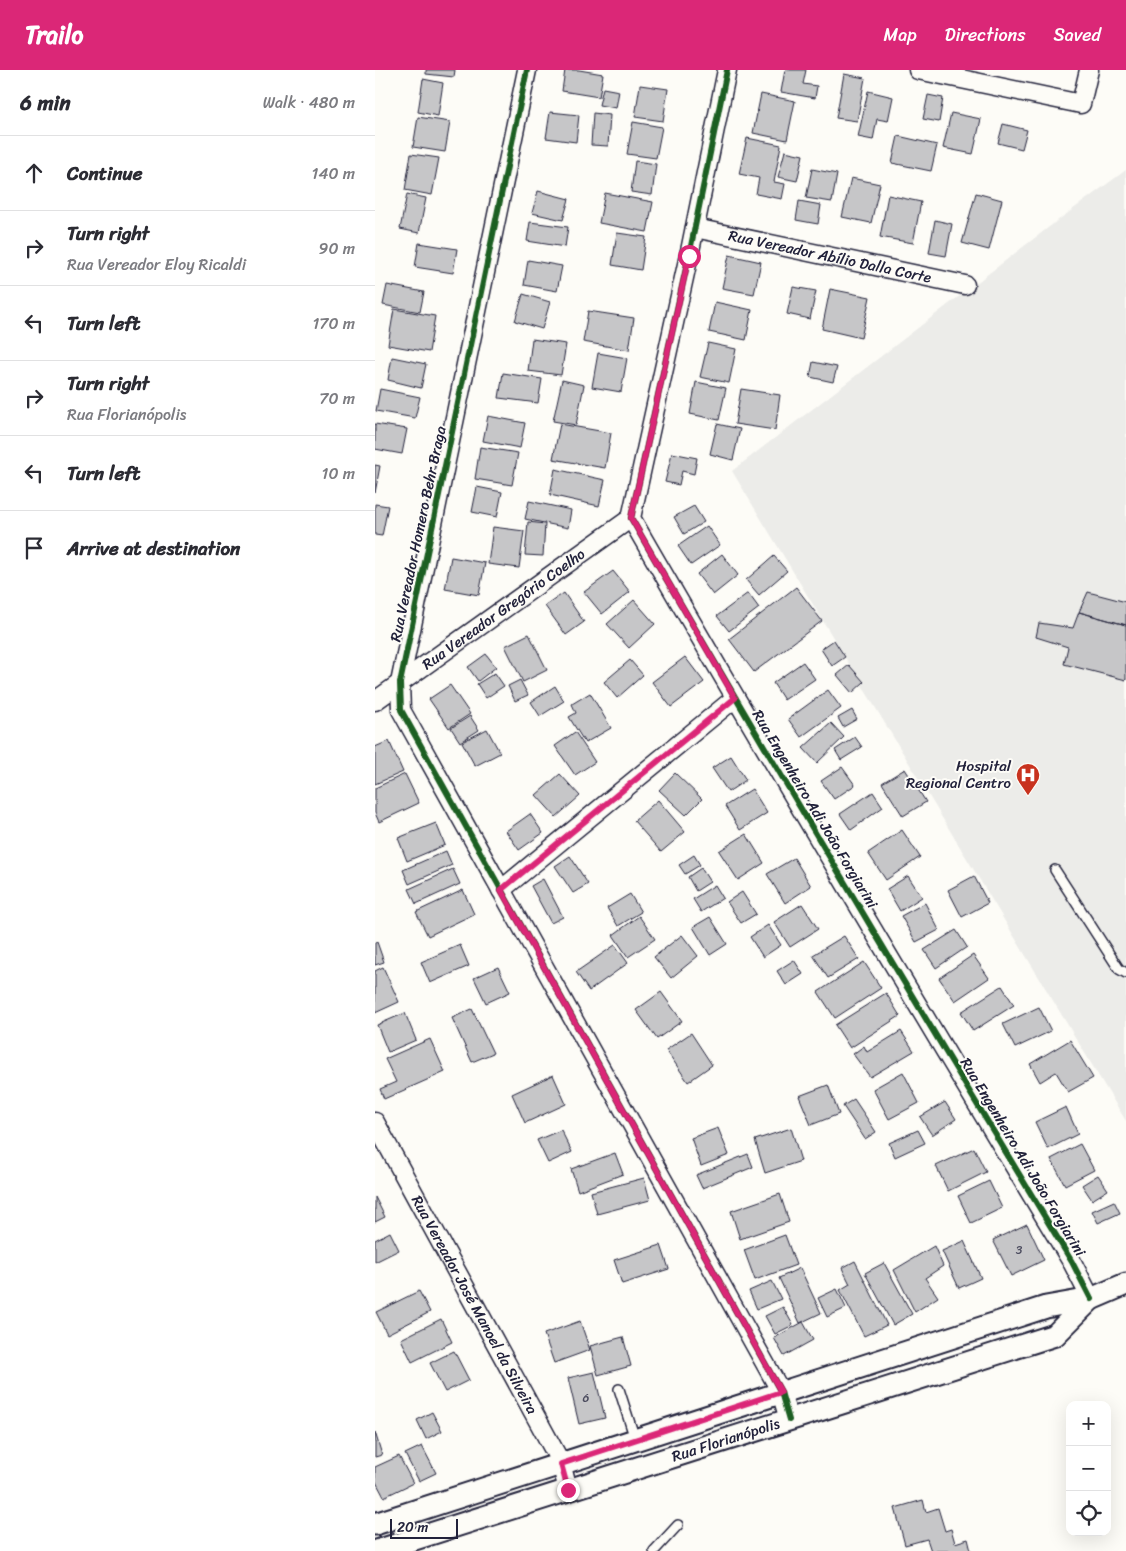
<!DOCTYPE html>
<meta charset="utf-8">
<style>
:root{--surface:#fff;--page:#f7f7f7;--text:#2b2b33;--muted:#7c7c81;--line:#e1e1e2;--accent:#db2777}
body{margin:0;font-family:Sriracha,sans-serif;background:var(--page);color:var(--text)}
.controls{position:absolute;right:15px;bottom:15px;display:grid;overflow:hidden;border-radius:10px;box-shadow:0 5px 20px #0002}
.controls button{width:45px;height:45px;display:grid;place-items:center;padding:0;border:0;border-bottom:1px solid var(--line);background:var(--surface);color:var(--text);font:25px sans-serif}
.scale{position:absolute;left:15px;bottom:12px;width:68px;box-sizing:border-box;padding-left:5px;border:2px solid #22223b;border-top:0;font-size:14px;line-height:18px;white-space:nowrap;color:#22223b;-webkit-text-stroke:4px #fdfcf7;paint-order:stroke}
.stop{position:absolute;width:15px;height:15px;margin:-11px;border:4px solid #db2777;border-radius:50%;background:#fff}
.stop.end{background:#db2777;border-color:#fff;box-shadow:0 1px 5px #0008}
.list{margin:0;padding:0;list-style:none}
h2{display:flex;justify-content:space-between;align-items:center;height:65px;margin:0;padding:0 20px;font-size:21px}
h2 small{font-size:16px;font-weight:400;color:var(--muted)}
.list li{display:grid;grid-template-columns:32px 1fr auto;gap:15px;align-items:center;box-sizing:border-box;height:75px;padding:0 20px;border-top:1px solid var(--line)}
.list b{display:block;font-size:19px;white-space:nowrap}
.list p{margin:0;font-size:16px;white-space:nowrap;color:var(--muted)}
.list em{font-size:16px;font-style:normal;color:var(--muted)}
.icon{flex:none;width:28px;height:28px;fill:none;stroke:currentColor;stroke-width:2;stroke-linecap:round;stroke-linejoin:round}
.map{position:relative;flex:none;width:751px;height:1481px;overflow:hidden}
header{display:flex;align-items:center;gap:30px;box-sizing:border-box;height:70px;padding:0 25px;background:var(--accent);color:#fff}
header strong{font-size:24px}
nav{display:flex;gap:28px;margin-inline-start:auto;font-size:18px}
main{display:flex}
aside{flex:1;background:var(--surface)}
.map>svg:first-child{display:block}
.built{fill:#ecece9}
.building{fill:#c6c6c8;stroke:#22223b}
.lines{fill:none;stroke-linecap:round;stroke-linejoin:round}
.service-casing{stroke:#22223b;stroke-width:12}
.minor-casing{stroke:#22223b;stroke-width:21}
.tertiary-casing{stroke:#22223b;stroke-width:25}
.service{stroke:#fdfcf7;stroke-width:9}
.minor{stroke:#fdfcf7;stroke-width:18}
.tertiary{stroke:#fdfcf7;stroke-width:21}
.cycleway-casing{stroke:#fdfcf7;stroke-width:9}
.cycleway{stroke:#1b5e20;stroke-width:6}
.route{stroke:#db2777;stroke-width:6}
.labels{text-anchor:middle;stroke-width:4;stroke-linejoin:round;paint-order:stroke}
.number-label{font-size:12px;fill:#4b4b5e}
.street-label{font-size:15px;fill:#22223b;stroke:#fdfcf7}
.poi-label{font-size:15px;fill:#22223b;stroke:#fdfcf7;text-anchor:end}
</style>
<header>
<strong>Trailo</strong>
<nav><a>Map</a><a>Directions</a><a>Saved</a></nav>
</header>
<main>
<aside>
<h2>6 min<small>Walk · 480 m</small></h2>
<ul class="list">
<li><svg class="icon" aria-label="ahead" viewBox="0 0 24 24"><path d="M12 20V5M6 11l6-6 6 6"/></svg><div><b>Continue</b></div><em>140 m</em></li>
<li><svg class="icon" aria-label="right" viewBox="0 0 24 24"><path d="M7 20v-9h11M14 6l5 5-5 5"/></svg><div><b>Turn right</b><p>Rua Vereador Eloy Ricaldi</p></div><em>90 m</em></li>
<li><svg class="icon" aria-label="left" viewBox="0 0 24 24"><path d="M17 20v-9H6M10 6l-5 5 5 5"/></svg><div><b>Turn left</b></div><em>170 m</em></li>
<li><svg class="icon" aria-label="right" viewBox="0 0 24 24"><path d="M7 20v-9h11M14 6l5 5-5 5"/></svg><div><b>Turn right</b><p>Rua Florianópolis</p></div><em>70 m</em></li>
<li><svg class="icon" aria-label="left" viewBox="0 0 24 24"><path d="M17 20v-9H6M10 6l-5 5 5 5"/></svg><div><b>Turn left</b></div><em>10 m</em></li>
<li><svg class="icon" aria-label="arrive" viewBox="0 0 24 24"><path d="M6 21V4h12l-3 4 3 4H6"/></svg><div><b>Arrive at destination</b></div></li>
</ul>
</aside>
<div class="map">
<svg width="751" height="1481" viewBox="0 0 751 1481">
<rect width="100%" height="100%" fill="#fdfcf7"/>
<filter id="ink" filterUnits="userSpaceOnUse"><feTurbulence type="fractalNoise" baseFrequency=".02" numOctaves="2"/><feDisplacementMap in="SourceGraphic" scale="10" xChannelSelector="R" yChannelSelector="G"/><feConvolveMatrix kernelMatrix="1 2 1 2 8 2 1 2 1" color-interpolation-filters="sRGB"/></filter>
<g filter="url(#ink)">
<!-- built -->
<path class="built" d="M751,100V1051L357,401L678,154Z"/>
<!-- building -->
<path class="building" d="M51,0H80L79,7L51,4Z
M190,0H204L228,4L224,27L187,21Z
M410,0H431L428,14L442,16L440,28L406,22Z
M469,4L490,8L482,51L461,48Z
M48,9L68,13L63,46L43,42Z
M265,15L293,19L288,51L260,47Z
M228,18L244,21L241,38L224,35Z
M493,21L518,27L513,51L502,49L498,70L483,67Z
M386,24L420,31L412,70L378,63Z
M553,25L568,28L564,52L548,49Z
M175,42L204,45L201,72L171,68Z
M218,43L235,45L233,76L216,75Z
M576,43L606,49L598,84L568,78Z
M43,47L75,52L70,82L38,77Z
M258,52L287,57L281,88L252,84Z
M628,54L652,60L647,79L623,73Z
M523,66L562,75L556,101L517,93Z
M372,68L406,75L399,112L410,114L407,129L381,124L384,108L364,104Z
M410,81L428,85L422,111L403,107Z
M36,84L64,88L57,125L30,120Z
M260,91L281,94L277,125L256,122Z
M437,99L462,104L457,132L431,128Z
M476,108L505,114L496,153L467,147Z
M163,121L194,129L188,150L157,143Z
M230,123L278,132L272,162L224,153Z
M601,123L627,130L614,180L587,173Z
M32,124L51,128L44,163L25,159Z
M513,125L546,132L538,173L505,167Z
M424,131L446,135L443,154L421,150Z
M560,150L577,154L571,186L554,183Z
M155,152L193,157L190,177L152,171Z
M242,163L271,167L266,200L237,195Z
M44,173L82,179L78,203L40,197Z
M354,185L386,192L379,224L347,218Z
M153,190L187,196L182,221L149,215Z
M12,215L49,222L45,242L8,235Z
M418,217L441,221L435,249L412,244Z
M455,219L495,227L486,268L447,259Z
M148,224L175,232L167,259L140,251Z
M340,232L377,240L371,270L334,262Z
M19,239L60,246L54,282L13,275Z
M213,241L259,248L254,280L208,272Z
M157,269L191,274L186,305L153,301Z
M333,273L361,279L354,313L325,307Z
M223,283L252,288L246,322L217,317Z
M17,287L51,294L46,318L13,310Z
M438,292L462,297L458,312L435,307Z
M128,303L167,309L163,333L124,328Z
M187,310L209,315L201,355L178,351Z
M321,312L351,318L344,350L315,344Z
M5,319L45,327L40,348L1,341Z
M366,319L405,325L400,360L360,354Z
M113,346L150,353L145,378L108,371Z
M0,354L32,359L27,384L0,379Z
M185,354L236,363L230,398L178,389Z
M342,354L365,359L358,390L335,384Z
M105,377L143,383L137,415L100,409Z
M297,383L322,388L319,404L307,401L304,415L290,412Z
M0,395L5,396L0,423Z
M180,399L230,410L224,436L175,425Z
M102,417L127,422L122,447L97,442Z
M154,431L196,440L193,458L150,449Z
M0,434L13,436L7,466L0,465Z
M319,436L329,452L309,464L299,447Z
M153,452L170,454L168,486L150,485Z
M332,456L345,475L316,495L303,476Z
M118,457L149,461L144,498L113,494Z
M347,484L363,505L338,525L322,504Z
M399,486L412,501L384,525L371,510Z
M76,487L110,493L104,525L70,519Z
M238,501L255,522L227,544L209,522Z
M421,517L447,551L379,602L354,569Z
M713,522L751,532V555L704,542Z
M189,523L209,552L191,565L170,536Z
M373,523L384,538L354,561L342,546Z
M259,530L280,554L254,578L232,554Z
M704,542L751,555V610L689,594L693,577L661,567L664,553L698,558Z
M154,564L172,600L148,612L130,576Z
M459,570L470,587L457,596L446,579Z
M111,584L121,597L103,611L93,597Z
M310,587L329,612L296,637L277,612Z
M255,590L268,605L242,628L229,612Z
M428,592L440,609L409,630L398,613Z
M474,595L489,612L477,623L462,605Z
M120,603L129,616L111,628L102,614Z
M145,610L153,625L140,631L133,616Z
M75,615L95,644L74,658L54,629Z
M180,616L189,631L165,646L156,632Z
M453,620L466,638L426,667L413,649Z
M215,623L236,658L210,673L194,647L201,643L197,634Z
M477,640L482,649L468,657L463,648Z
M95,646L104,660L85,672L76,658Z
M456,653L469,667L442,693L428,678Z
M112,659L125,683L100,696L87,672Z
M200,662L220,692L200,705L180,676Z
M480,667L487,677L466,690L460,680Z
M14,671L28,702L0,714V677Z
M356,686L371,710L353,722L337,698Z
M467,697L480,715L459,729L446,711Z
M530,699L551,732L528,746L507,713Z
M300,703L327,729L311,745L284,720Z
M30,704L44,733L4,752L0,743V718Z
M185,704L205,726L181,747L161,725Z
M377,719L392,743L365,760L350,736Z
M498,722L508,737L476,760L465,744Z
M283,730L310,762L286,782L259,751Z
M155,744L168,763L144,780L131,761Z
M61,753L70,775L32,791L23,768Z
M527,760L545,787L511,810L493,783Z
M371,764L389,793L363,810L344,781Z
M71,781L77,795L34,814L28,800Z
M319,785L325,795L310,804L304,795Z
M195,786L213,814L198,823L180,796Z
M419,788L436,816L410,833L392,804Z
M326,798L335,812L321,821L313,807Z
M78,799L85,814L41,834L34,819Z
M533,806L547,827L525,841L512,819Z
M599,806L613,833L587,847L573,820Z
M168,809L188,847L176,853L156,816Z
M340,815L348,828L326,842L318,829Z
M88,820L99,844L53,866L41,842Z
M367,822L381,844L366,853L352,832Z
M255,824L266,842L243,856L232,838Z
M550,833L564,860L541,872L526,846Z
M427,834L443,859L415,877L399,852Z
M264,846L280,869L253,887L238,865Z
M335,847L352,874L335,885L318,857Z
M393,855L406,875L388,887L375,867Z
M581,860L592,877L561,898L549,880Z
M307,865L323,886L296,908L279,887Z
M469,866L484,889L453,908L438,885Z
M2,872L9,892L0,895V873Z
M85,875L94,896L55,913L46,892Z
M240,875L253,893L214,921L201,902Z
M598,885L614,908L580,931L564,908Z
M419,890L428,904L411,915L402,901Z
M489,892L506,918L460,948L443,922Z
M8,897L24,932L0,943V901Z
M123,897L135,922L111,933L99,908Z
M627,916L639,935L598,961L586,942Z
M286,922L307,951L282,969L261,940Z
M511,923L525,946L475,978L460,955Z
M664,937L676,961L640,978L628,954Z
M97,939L118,983L97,992L77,948Z
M30,943L41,970L13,982L2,955Z
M526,961L539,981L495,1007L478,984L489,976L492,982Z
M316,963L337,995L313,1012L291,980Z
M55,969L70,1002L9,1029L5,1019L21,1012L10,989Z
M695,970L718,1008L693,1022L681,1002L665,1012L655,994Z
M528,1002L544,1033L514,1049L498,1019Z
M178,1005L191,1034L150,1053L137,1024Z
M453,1015L464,1044L436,1055L424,1026Z
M479,1029L501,1062L490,1069L468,1036Z
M570,1032L581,1049L557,1065L545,1047Z
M691,1037L703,1064L673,1079L660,1052Z
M343,1058L354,1085L326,1096L316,1068Z
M416,1058L426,1091L390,1103L380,1070Z
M186,1060L197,1082L173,1093L162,1070Z
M543,1060L550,1073L520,1087L514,1073Z
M705,1074L719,1100L690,1115L676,1089Z
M599,1078L611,1102L573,1121L561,1096Z
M240,1083L248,1104L203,1121L196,1099Z
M373,1084L378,1097L327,1118L321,1105Z
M723,1105L733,1120L717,1130L707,1115Z
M269,1108L275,1130L222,1144L216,1122Z
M614,1111L627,1138L596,1153L583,1126Z
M405,1124L414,1152L365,1169L356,1141Z
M0,1127L10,1147L0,1152Z
M739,1131L745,1143L723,1153L717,1141Z
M652,1154L669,1190L636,1206L618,1170Z
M15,1162L24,1180L0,1192V1170Z
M410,1165L421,1195L380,1210L369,1180Z
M589,1171L606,1208L584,1218L567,1181Z
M286,1175L294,1199L247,1214L239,1190Z
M559,1176L568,1196L550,1208L563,1227L540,1242L519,1200Z
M480,1191L512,1255L489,1266L465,1220L475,1214L467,1198Z
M509,1193L537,1244L518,1255L490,1203Z
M425,1198L446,1243L425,1253L404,1208Z
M397,1211L406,1229L382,1239L374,1221Z
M462,1219L471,1238L452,1247L443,1228Z
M44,1221L55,1242L12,1264L1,1242Z
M408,1237L418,1255L400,1264L390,1246Z
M66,1249L77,1272L37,1292L26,1269Z
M205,1251L215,1280L179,1293L169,1264Z
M428,1252L438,1270L409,1286L399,1268Z
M248,1267L256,1296L223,1305L215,1276Z
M79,1281L94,1310L70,1322L55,1293Z
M219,1302L230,1348L204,1354L193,1308Z
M57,1342L67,1361L51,1369L42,1350Z
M0,1362L7,1385L0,1387Z
M47,1376L61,1403L44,1411L30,1384Z
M24,1386L38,1413L9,1427L0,1410V1397Z
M548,1430L551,1442L563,1438L570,1461L576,1459L580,1473L593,1469L596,1481H556L552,1469L530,1475L520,1438Z"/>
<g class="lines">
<!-- service casing -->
<g class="service-casing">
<path id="service" d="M680,800L744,899L751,903
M244,1319L260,1369
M279,1481L303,1455"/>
</g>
<!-- minor casing -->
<g class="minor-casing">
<g id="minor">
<path d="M152,0L25,613L26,640L406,1322L414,1350"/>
<path d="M352,0L316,176L256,448C400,698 548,945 697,1192L716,1229"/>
<path d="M543,0L706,34L714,0"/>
<path id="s1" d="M320,158L590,215"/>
<path id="s2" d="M0,631L256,448"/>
<path d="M126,820L360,628"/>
<path id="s3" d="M0,1052L186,1393L193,1420"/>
</g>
</g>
<!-- tertiary casing -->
<g class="tertiary-casing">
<g id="tertiary">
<path d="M0,1454L671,1237L716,1229L751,1214"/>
<path id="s4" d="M2,1481L680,1265L716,1229"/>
</g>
</g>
<!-- service -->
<use href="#service" class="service"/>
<!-- minor -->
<use href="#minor" class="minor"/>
<!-- tertiary -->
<use href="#tertiary" class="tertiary"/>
<!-- cycleway casing -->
<g class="cycleway-casing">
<path id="cycleway" d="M152,0L25,613L26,640L406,1322L414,1350
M352,0L316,176L256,448C400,698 548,945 697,1192L716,1229"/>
</g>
<!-- cycleway -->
<use href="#cycleway" class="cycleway"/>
</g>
</g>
<g class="lines" filter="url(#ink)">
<!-- route -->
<path class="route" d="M193,1420L186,1394L406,1322L126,820L360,628L256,448L314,186"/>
</g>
<!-- icons -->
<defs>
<g id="hospital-pin" transform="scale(1.25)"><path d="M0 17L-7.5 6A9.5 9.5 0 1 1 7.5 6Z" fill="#c8321e" stroke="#fdfcf7"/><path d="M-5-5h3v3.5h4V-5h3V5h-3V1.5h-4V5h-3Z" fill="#fff"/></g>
</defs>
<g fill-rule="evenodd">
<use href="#hospital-pin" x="653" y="705"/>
</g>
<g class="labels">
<!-- number labels -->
<g class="number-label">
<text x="644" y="1184">3</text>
<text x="211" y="1332">6</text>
</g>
<!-- street labels -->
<g class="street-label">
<text dy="5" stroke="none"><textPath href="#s1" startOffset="138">Rua Vereador Abílio Dalla Corte</textPath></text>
<text transform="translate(43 464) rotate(-78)" y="5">Rua Vereador Homero Behr Braga</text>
<text dy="5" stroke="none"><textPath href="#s2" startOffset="158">Rua Vereador Gregório Coelho</textPath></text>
<text transform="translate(440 739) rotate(59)" y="5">Rua Engenheiro Adi João Forgiarini</text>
<text transform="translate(648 1087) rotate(59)" y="5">Rua Engenheiro Adi João Forgiarini</text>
<text dy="5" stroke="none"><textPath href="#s3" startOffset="208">Rua Vereador José Manoel da Silveira</textPath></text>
<text dy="5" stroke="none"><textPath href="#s4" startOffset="366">Rua Florianópolis</textPath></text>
</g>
<!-- poi labels -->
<g class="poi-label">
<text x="636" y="701">Hospital<tspan x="636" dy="17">Regional Centro</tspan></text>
</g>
</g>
</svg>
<div class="controls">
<button>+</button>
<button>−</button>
<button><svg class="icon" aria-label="locate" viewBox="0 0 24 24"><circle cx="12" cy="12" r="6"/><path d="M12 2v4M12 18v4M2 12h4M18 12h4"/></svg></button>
</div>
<div class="scale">20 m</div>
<div class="stop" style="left:314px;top:186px"></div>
<div class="stop end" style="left:193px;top:1420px"></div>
</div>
</main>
